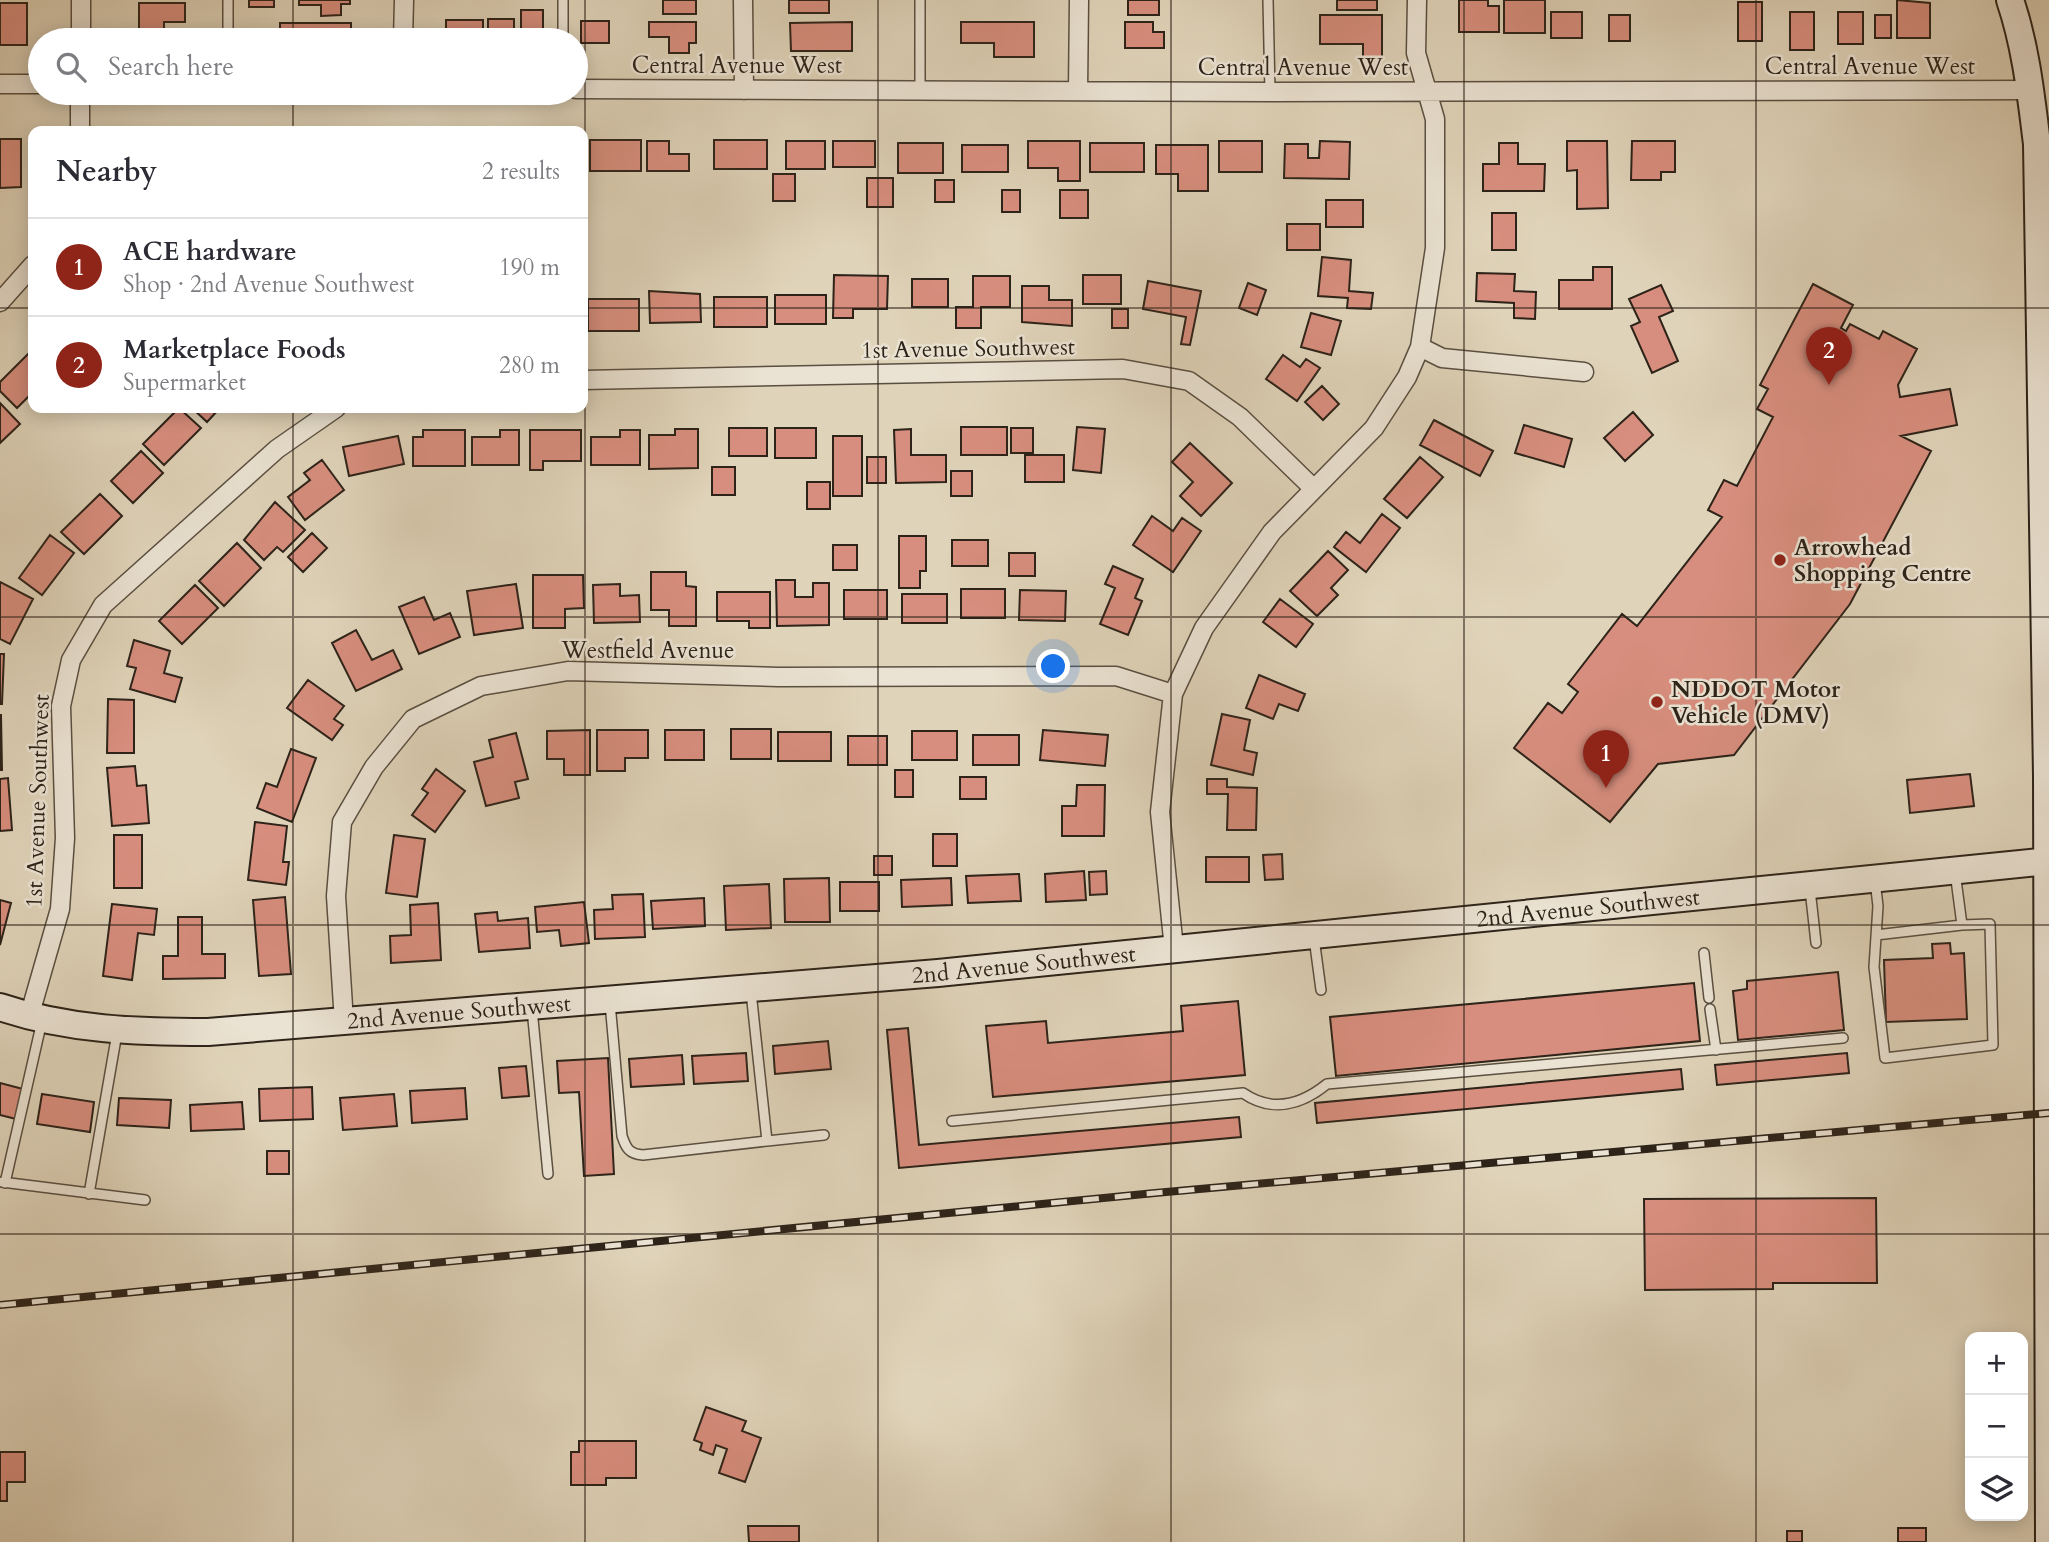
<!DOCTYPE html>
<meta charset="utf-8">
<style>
:root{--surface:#fff;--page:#f2f2f3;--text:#2b2b33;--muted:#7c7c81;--line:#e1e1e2;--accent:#8f2418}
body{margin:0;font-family:Cardo,serif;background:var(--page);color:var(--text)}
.controls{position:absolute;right:21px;bottom:21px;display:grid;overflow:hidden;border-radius:14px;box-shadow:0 4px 18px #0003}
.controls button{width:63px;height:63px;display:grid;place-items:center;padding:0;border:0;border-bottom:2px solid var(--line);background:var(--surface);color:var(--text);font:35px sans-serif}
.you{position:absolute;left:1054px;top:667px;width:24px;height:24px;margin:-18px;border:5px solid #fff;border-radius:50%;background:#1a73e8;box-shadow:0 0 0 10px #1a73e833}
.badge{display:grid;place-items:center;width:46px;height:46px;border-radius:50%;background:var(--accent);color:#fff;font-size:23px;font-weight:700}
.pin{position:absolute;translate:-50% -58px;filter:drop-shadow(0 2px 4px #0008)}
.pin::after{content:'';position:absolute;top:37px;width:24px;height:21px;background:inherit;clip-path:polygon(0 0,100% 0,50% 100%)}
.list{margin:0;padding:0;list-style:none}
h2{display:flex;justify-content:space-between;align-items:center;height:91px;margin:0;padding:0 28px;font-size:30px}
h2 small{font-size:23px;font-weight:400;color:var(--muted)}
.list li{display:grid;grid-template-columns:46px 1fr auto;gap:21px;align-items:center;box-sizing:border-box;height:98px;padding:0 28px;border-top:2px solid var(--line)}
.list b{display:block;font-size:26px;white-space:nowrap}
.list p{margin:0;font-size:23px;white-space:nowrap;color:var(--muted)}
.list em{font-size:23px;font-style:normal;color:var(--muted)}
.icon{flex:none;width:38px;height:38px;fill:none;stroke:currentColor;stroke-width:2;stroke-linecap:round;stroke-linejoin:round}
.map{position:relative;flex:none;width:2049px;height:1542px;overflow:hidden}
.search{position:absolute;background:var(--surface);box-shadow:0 4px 18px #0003;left:28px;top:28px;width:560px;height:77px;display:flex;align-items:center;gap:18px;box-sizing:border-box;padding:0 24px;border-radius:38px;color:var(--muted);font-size:26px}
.panel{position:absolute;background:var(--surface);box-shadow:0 4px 18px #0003;left:28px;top:126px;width:560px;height:287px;border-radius:14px}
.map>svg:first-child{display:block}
.building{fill:#d88e7e;stroke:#2d2319;stroke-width:2}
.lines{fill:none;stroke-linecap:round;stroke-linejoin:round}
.lane-casing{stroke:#5a4f41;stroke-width:12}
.street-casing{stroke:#5a4f41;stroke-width:21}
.secondary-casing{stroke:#2d2319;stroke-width:30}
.lane{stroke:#eae2d2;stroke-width:9}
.street{stroke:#eae2d2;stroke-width:18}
.secondary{stroke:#eae2d2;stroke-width:26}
.rail-casing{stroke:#2d2319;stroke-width:8}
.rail{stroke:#eae2d2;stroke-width:5;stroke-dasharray:16;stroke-linecap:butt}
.grid{fill:none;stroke:#2d2319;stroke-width:2;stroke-opacity:0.55}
.poi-dot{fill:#8f2418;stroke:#eae2d2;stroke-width:2.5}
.labels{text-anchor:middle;stroke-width:5;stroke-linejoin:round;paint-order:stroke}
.street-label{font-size:23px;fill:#2d2319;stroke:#eae2d2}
.poi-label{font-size:23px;font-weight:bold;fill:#2d2319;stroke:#eae2d2;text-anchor:start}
</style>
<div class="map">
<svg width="2049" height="1542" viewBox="0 0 2049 1542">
<rect width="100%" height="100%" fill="#dfd3b9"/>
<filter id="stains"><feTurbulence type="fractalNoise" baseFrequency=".00286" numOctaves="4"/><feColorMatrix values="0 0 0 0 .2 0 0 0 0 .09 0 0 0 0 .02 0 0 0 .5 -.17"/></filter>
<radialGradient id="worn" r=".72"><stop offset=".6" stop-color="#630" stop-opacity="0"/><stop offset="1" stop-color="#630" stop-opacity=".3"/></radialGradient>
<!-- building -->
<path class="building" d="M249,0H274V7H249Z
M299,0H350V4H341V15L321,16V5H299Z
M663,0H696V14H663Z
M789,0H829V13H789Z
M1128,0H1159V15H1128Z
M1337,0H1377V10H1337Z
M1459,0H1488V6H1499V32H1459Z
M1504,0H1545V33H1504Z
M1897,0L1930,3V38H1897Z
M1738,2H1762V41H1738Z
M0,3H27V45H0Z
M139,3H185V22H164V40H139Z
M521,10H543V34H521Z
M1551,12H1582V38H1551Z
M1790,12H1814V50H1790Z
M1838,12H1863V44H1838Z
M1320,15H1382V60H1363V44H1320Z
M1609,15H1630V41H1609Z
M1875,15H1891V38H1875Z
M488,19H514V40H488Z
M446,20H483V40H446Z
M581,21H609V43H581Z
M649,22H696V43H689V53H669V37H649Z
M852,22V51H791L790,23Z
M961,22H1034V57H994V43H961Z
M1125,22H1153V32H1164V48H1125Z
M280,23H351V40H280Z
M0,139H21V187L0,188Z
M590,140H641V171H590Z
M714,140H767V169H714Z
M647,141H669V154H689V171H647Z
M786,141H825V169H786Z
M833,141H875V167H833Z
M1028,141H1080V181H1058V168H1028Z
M1219,141H1262V172H1219Z
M1320,141L1350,142L1349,179L1284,178L1285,144H1308V158H1319Z
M1567,141H1607L1608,208L1577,209V170L1567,171Z
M1632,141H1675V172H1661V180H1631Z
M898,143H943V173H898Z
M1090,143H1144V172H1090Z
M1499,143H1518V164H1545L1544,191H1483V164H1499Z
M962,145H1008V172H962Z
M1156,145H1208V191H1178V174H1156Z
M773,174H795V201H773Z
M867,178H893V207H867Z
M935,180H954V202H935Z
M1002,190H1020V212H1002Z
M1060,190H1088V218H1060Z
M1326,200H1363V227H1326Z
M1492,213H1516V250H1492Z
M1287,224H1320V250H1287Z
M1322,257L1351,260L1349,291L1373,293L1371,309L1347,308L1348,298L1318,296Z
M1593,267H1612V309H1559V280H1593Z
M1477,273L1515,274L1514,291L1536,292L1535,319L1514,318V303L1476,301Z
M834,275L888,276L887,309H853V318H833Z
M1083,275H1121V304H1083Z
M973,276H1010V307H981V328H956V307H973Z
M912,279H948V307H912Z
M1148,281L1201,291L1190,345L1181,344L1186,317L1143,309Z
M1248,283L1266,290L1257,315L1239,308Z
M1813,284L1853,305L1841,328L1846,331L1850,324L1879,339L1883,331L1917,349L1898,385L1900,397L1950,389L1957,425L1901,436L1931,451L1850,604L1734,755L1658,764L1610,822L1514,748L1548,703L1562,713L1578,692L1568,684L1622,614L1637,626L1722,517L1708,510L1724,480L1737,486L1773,417L1757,409L1768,389L1760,385Z
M1661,285L1673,311L1659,317L1678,361L1652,373L1631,326L1640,322L1629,299Z
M1022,286H1049V300H1072V326L1022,322Z
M649,291L700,294L701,322L650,323Z
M775,295H826V324H775Z
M714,297H767V327H714Z
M588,299H639V331H588Z
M1112,309H1128V328H1112Z
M1311,313L1341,321L1331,355L1301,347Z
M31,351L33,392L17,408L0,391V382Z
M1283,355L1300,367L1306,359L1320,368L1297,401L1266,379Z
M1322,386L1339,404L1323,420L1305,402Z
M0,403L20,424L0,443Z
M179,408L201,428L164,465L143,444Z
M192,408H220L207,422Z
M1633,412L1653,435L1625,461L1604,438Z
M1434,420L1493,451L1480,476L1420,445Z
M1524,425L1572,439L1564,467L1515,453Z
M961,427H1007V455H961Z
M1077,427L1105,429L1101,473L1073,470Z
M729,428H767V456H729Z
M775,428H816V458H775Z
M1011,428H1033V453H1011Z
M675,429H698V468L649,469V435H675Z
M911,429V455H946V482L896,483L894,430Z
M423,430H465V466H413V437H423Z
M500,430H519V465H472V437H500Z
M530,430H581V461H543V470H530Z
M620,430H640V465H591V437H620Z
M398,436L404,464L349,476L343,447Z
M833,436H862V496H833Z
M1190,443L1232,483L1201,516L1180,496L1193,482L1172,462Z
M141,451L163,473L133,503L111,481Z
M1025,455H1064V482H1025Z
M867,457H886V483H867Z
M1420,457L1443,477L1407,518L1384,499Z
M322,460L344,490L305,520L288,497L310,480L304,473Z
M712,467H735V495H712Z
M951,471H972V496H951Z
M807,482H830V509H807Z
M100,494L122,516L84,554L61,532Z
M275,502L305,530L283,552L277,547L264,560L244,540Z
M1382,514L1400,528L1366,572L1334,547L1346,532L1360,543Z
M1152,516L1173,531L1182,518L1201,531L1173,572L1133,545Z
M312,533L327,548L303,572L288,557Z
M50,535L74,553L42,595L19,578Z
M899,536H926V571H920V588H899Z
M952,540H988V566H952Z
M237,543L261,568L224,606L199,581Z
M833,545H857V570H833Z
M1328,551L1348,570L1331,588L1338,595L1317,616L1290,591Z
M1009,553H1035V576H1009Z
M1113,566L1143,579L1135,598L1142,601L1128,635L1100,624L1115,588L1105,584Z
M651,572H686V586L696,587V626H669V610H651Z
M533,575H583L584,608L565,609V628H533Z
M776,580H795V597H813V583H829V625L777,626Z
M0,582L33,599L10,644L0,639Z
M516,584L523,628L474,635L467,591Z
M620,584V596L639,595L640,622L594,623L593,585Z
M195,585L218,608L182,644L159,621Z
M961,589H1005V618H961Z
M844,590H887V619H844Z
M1020,590L1066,591L1065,621L1019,620Z
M717,592H770V628H749V621H717Z
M902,594H947V623H902Z
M424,597L434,620L450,613L460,637L419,654L399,607Z
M1280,599L1313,624L1296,647L1263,622Z
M356,630L372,660L393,650L402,669L356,691L332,643Z
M134,640L170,651L164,673L182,678L175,702L130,689L136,668L127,666Z
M0,654H4L2,704H0Z
M1259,675L1305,694L1298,711L1279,704L1273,719L1246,708Z
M308,680L344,706L334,719L343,725L332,740L287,708Z
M108,699L134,700V753H107Z
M1222,714L1250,720L1244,750L1257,753L1253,775L1211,765Z
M0,715H1L2,770H0Z
M731,729H771V759H731Z
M590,730V775H564V759H547V731Z
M597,730H648V758H625V771H597Z
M665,730H704V760H665Z
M1043,730L1108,735L1105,766L1040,760Z
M912,731H957V760H912Z
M778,732H831V761H778Z
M516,733L528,779L515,782L519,798L486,806L474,762L493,757L489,740Z
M973,735H1019V765H973Z
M848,736H887V765H848Z
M291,749L316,758L292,822L257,808L266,783L277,787Z
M135,766L137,786L146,785L149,823L112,826L107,768Z
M436,769L465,791L435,832L412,815L428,793L422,789Z
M895,770H913V797H895Z
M1970,774L1974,806L1910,813L1907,780Z
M960,777H986V799H960Z
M8,778L12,830L0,831V779Z
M1207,779H1227V787L1257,788L1256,830H1227L1228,794H1207Z
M1077,785H1105L1104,836H1062V806H1076Z
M255,822L287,826L283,862H289L286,885L248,880Z
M933,834H957V866H933Z
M114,835H142V888H114Z
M394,835L425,839L417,897L386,893Z
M1282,854L1283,879L1265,880L1263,855Z
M874,856H892V875H874Z
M1206,857H1249V882H1206Z
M1084,871L1086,900L1046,902L1045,874Z
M1106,871L1107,894L1090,895L1089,872Z
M1019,874L1021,901L968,903L966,876Z
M829,878L830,922H785L784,879Z
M951,878L952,905L902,907L901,880Z
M840,882H879V911H840Z
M769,884L771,928L726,930L724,886Z
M643,894L645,937L595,939L594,910L613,909L612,895Z
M285,897L291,974L259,976L253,900Z
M704,898L705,926L653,929L651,901Z
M0,900L11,903L0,945Z
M584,902L589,943L561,946L559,930L537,932L535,907Z
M438,903L441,960L391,963L390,936L411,935L410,905Z
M112,904L157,909L154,935L138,933L132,980L103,976Z
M497,912L498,921L528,918L530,948L479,952L475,914Z
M178,917H202V954H225V978L163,979V956H178Z
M1950,943L1951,954L1964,953L1967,1019L1886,1022L1884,960L1933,958L1932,944Z
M1838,972L1844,1030L1738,1040L1733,991L1747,989V981Z
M1694,983L1700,1041L1336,1076L1330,1017Z
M1238,1001L1245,1075L993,1097L986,1026L1046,1021L1048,1043L1183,1031L1181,1006Z
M908,1028L919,1145L1239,1117L1241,1137L899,1168L887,1030Z
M828,1041L831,1069L775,1074L773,1046Z
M746,1053L748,1081L694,1084L692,1056Z
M1847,1053L1849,1073L1717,1085L1715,1065Z
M682,1055L684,1084L631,1087L629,1059Z
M608,1058L614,1174L584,1176L579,1092L559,1093L557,1061Z
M526,1066L529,1096L502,1098L499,1068Z
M1681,1069L1683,1089L1317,1123L1315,1103Z
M0,1083L23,1089L16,1119L0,1115Z
M312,1087L313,1119L260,1121L259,1089Z
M465,1088L467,1119L412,1123L410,1091Z
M42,1094L94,1102L90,1132L37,1124Z
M394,1094L397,1126L343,1130L340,1098Z
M119,1098L171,1100L169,1128L117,1125Z
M242,1102L244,1129L191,1131L190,1105Z
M267,1151H289V1174H267Z
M1876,1198L1877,1283H1773V1289L1645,1290L1644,1199Z
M706,1407L746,1421L742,1431L761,1438L745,1482L719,1473L727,1449L716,1445L713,1455L700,1450L702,1443L694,1440Z
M579,1441H636V1478H606V1485H571V1452H579Z
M0,1452H25V1482H7V1501H0Z
M748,1526H799V1542H749Z
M1898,1528H1926V1542H1898Z
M1787,1531H1802V1542H1787Z"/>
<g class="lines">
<!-- lane casing -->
<g class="lane-casing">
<path id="lane" d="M228,0V40
M920,0V91
M1268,0L1270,92
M563,40V0
M1875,881L1878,906L1874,967L1885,1058L1993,1045L1990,924L1962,925L1955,872
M1810,889L1816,943
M1876,935L1962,925
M1314,938L1321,990
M1704,953L1709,998
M610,1003L622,1136C626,1148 629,1154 643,1155L767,1141L751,992
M532,1009L548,1174
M1710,1009L1716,1050
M952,1121L1243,1093C1272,1113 1301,1105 1327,1084L1843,1038
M767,1141L824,1135
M2,1182L145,1200
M5,1183L42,1021
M89,1194L117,1033"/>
</g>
<!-- street casing -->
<g class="street-casing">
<path id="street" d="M743,0L744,90
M81,40V0
M403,40L404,0
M0,84H40
M576,89L1270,92L2031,90
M1078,91L1079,0
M80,131V93
M0,302L33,265
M1420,347L1442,358L1584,372
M583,380L1123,369L1189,381L1240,417L1312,487
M1174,949L1160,812L1173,694L1204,628L1272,532L1374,428L1407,377L1420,347L1435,248V119L1416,53L1417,0
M29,1017L60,909L65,838L61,706L71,660L103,605L277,449L336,408
M344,1022L336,896L342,822L374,767L413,719L481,686L568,671L778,677L1116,676L1173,694"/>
</g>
<!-- secondary casing -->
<g class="secondary-casing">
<g id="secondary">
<path d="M2010,0C2026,47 2031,96 2037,144L2047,776L2049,1542"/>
<path id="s1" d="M0,1007C68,1030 137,1032 208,1032L938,973L2049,861"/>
</g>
</g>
<!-- lane -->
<use href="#lane" class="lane"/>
<!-- street -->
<use href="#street" class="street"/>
<!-- secondary -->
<use href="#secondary" class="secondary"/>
<!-- rail casing -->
<g class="rail-casing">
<path id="rail" d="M0,1305L1155,1193L2049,1113"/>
</g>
<!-- rail -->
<use href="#rail" class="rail"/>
</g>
<!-- grid -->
<path class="grid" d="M293,0V40M585,0V1542M878,0V1542M1171,0V1542M1464,0V1542M1756,0V1542M293,93V131M0,308H33M583,308H2049M293,408V1542M0,617H2049M0,925H2049M0,1234H2049"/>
<!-- markers -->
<g class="poi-dot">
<circle cx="1780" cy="560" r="7"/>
<circle cx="1657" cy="702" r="7"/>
</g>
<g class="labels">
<!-- street labels -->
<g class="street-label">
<text x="737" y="73">Central Avenue West</text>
<text x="1870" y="74">Central Avenue West</text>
<text x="1303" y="75">Central Avenue West</text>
<text transform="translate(968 348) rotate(-1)" y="8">1st Avenue Southwest</text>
<text x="648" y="658">Westfield Avenue</text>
<text transform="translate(37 801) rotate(-88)" y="8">1st Avenue Southwest</text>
<text dy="8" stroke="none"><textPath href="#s1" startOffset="1596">2nd Avenue Southwest</textPath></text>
<text dy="8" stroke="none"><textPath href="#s1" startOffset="1029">2nd Avenue Southwest</textPath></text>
<text dy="8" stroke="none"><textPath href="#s1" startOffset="462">2nd Avenue Southwest</textPath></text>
</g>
<!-- poi labels -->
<g class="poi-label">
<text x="1794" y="555">Arrowhead<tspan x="1794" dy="26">Shopping Centre</tspan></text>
<text x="1671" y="697">NDDOT Motor<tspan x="1671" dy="26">Vehicle (DMV)</tspan></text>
</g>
</g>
<rect width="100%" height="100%" filter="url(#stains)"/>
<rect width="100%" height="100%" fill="url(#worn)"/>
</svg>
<div class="controls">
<button>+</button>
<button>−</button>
<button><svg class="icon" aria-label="layers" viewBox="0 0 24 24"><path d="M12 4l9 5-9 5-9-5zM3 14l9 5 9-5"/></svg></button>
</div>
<div class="you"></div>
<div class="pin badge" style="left:1606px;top:788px">1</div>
<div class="pin badge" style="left:1829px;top:385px">2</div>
<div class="search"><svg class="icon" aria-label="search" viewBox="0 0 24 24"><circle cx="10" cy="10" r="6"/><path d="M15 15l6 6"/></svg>Search here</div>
<section class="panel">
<h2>Nearby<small>2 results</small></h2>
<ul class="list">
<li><span class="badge">1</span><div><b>ACE hardware</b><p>Shop · 2nd Avenue Southwest</p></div><em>190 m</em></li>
<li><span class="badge">2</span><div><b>Marketplace Foods</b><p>Supermarket</p></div><em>280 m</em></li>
</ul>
</section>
</div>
